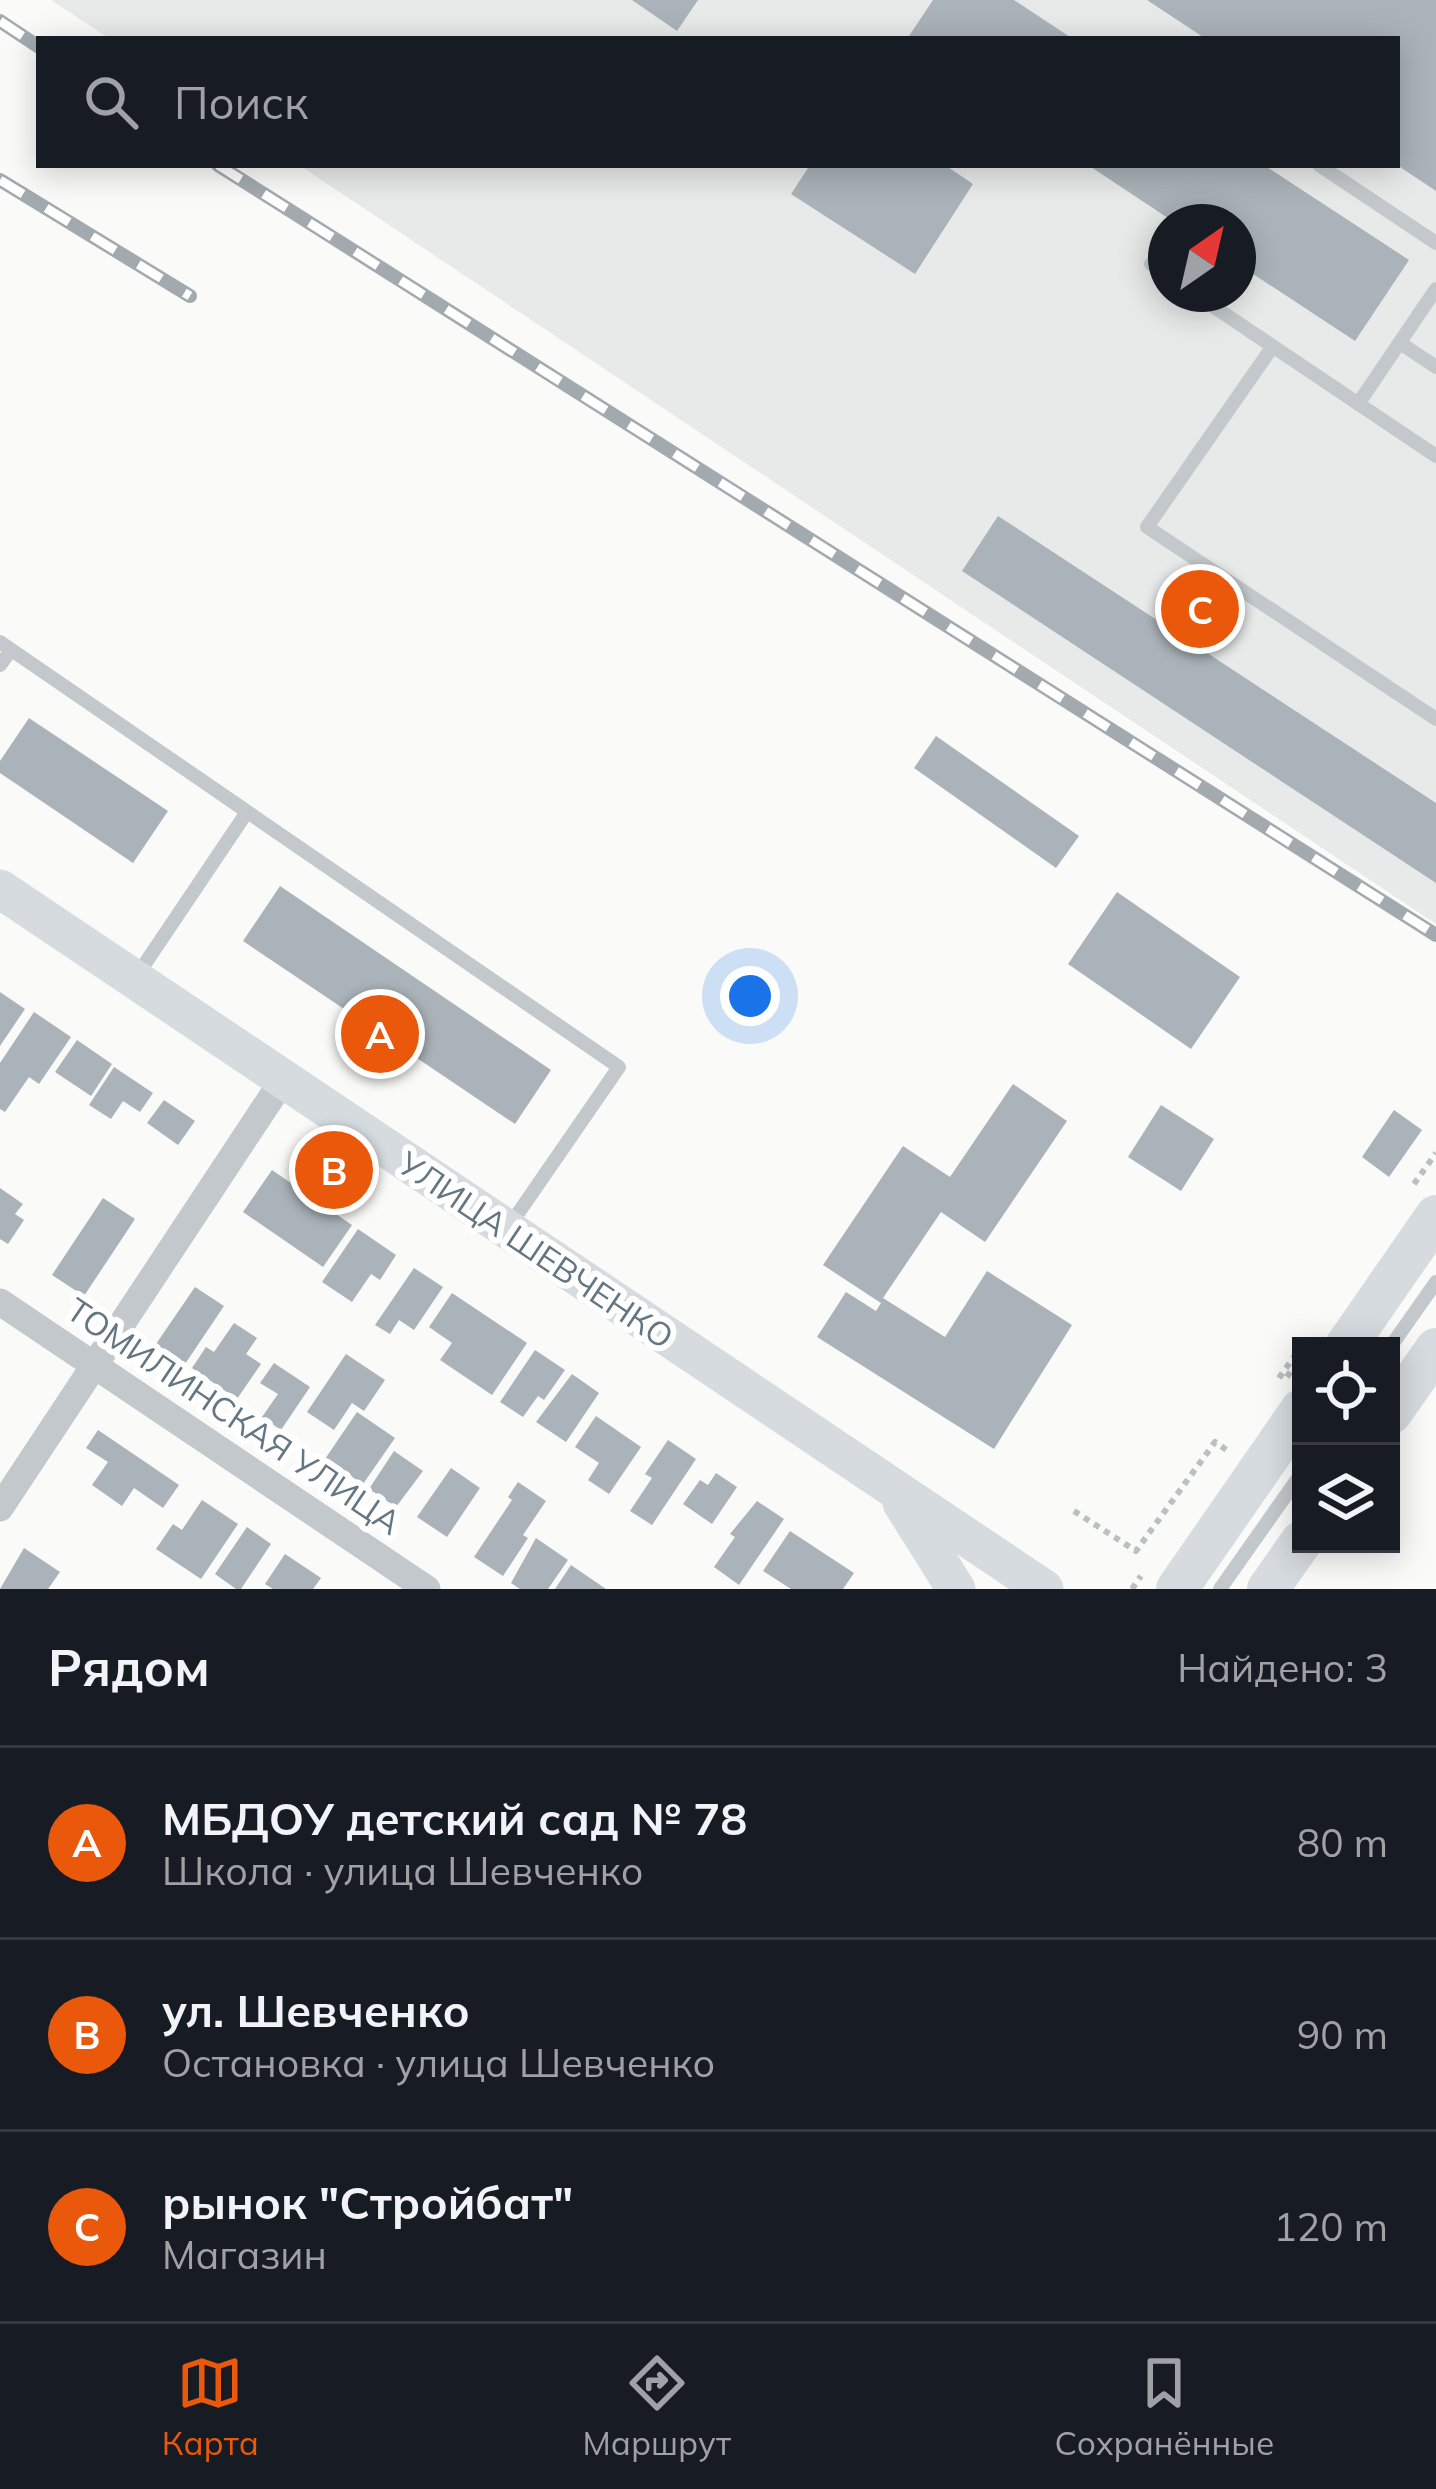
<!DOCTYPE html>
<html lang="ru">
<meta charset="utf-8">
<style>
:root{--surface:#171b24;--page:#20242c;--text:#f1f3f6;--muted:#9ea1a6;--line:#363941;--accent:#ea580c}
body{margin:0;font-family:Mulish,sans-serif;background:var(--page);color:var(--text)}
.controls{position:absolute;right:36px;bottom:36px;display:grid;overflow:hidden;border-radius:0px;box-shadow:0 6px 30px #0003}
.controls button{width:108px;height:108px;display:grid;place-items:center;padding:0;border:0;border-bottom:3px solid var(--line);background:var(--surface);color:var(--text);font:60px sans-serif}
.compass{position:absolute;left:1148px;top:204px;width:108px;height:108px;border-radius:50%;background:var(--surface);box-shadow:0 6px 30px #0003;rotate:34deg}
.you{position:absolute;left:750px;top:996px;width:42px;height:42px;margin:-30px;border:9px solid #fff;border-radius:50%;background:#1a73e8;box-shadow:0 0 0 18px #1a73e833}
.badge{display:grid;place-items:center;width:78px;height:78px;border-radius:50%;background:var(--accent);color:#fff;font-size:39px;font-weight:700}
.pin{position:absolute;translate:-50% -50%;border:6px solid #fff;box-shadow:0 3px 12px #0006}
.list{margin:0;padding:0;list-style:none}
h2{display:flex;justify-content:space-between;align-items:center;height:156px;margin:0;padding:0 48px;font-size:51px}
h2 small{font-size:39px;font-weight:400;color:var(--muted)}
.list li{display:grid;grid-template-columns:78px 1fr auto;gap:36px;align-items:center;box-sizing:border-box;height:192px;padding:0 48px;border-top:3px solid var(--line)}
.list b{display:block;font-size:45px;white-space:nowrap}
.list p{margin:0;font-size:39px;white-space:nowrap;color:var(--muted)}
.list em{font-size:39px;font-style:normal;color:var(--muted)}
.icon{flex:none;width:66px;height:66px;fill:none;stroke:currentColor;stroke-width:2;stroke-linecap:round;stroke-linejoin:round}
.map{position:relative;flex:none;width:1436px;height:1589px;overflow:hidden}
.search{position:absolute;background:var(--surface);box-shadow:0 6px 30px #0003;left:36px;right:36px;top:36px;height:132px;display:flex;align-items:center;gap:30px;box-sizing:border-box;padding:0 42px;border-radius:0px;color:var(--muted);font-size:45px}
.sheet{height:732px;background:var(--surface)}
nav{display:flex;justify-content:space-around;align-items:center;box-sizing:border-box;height:168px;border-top:3px solid var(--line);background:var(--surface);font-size:33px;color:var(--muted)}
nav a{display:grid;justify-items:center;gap:6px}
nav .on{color:var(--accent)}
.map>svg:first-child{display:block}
.built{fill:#e8e9e9;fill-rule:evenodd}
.building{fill:#aab3b9}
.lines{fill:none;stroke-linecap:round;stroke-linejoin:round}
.path{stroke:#bbbfc2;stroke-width:6;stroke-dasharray:6 6;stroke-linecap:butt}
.lane{stroke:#c3c8cc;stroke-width:14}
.street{stroke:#c3c8cc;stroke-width:27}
.secondary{stroke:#d6dbdf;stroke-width:39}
.primary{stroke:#d6dbdf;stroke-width:42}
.rail-casing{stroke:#a2aab0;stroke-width:14}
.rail{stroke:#fff;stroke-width:9;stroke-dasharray:27;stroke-linecap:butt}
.labels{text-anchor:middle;stroke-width:12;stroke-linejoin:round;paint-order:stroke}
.street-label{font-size:33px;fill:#657683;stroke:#fff}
</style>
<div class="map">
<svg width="1436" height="1589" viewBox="0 0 1436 1589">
<rect width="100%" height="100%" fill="#fafaf8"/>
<!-- built -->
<path class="built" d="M51,0H1436V924L299,165H1397V39H110ZM1166,222H1238V294H1166Z"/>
<!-- building -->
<path class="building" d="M632,0H698L677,31Z
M933,0H1014L1073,39H907Z
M1147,0H1436V191L1397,165V39H1206Z
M810,165H945L973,184L915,274L791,194Z
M1088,165H1264L1409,260L1355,341L1238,264V222H1174Z
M998,516L1436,803V883L962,571Z
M29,718L168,811L133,863L0,773V761Z
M936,736L1079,836L1056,868L914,768Z
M280,886L551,1070L515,1124L243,941Z
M1117,892L1240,977L1191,1049L1068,964Z
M0,992L25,1009L0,1046Z
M34,1012L71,1037L39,1084L29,1077L5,1112L0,1109V1063Z
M77,1040L112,1064L91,1096L55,1072Z
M114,1067L153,1093L140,1112L123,1101L111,1119L89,1105Z
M1013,1084L1067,1121L985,1242L941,1212L883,1298L945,1337L987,1271L1072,1325L994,1449L817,1337L846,1292L876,1311L881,1303L823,1265L903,1146L950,1177Z
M164,1100L195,1121L178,1145L147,1123Z
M1161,1105L1214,1139L1181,1191L1128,1157Z
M1394,1110L1422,1130L1389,1177L1362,1157Z
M272,1170L352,1225L323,1267L243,1212Z
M0,1188L23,1204L15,1214L24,1220L8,1244L0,1239Z
M103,1198L135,1219L84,1296L52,1275Z
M358,1229L396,1255L380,1280L371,1274L352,1302L322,1282Z
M414,1268L443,1287L414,1330L399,1320L390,1334L375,1325Z
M195,1287L224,1306L185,1364L156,1344Z
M452,1293L527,1343L492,1395L440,1360L452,1343L429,1327Z
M234,1323L257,1338L246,1354L261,1364L237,1399L192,1368L206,1347L214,1352Z
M535,1350L565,1370L544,1400L538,1396L523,1417L500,1402Z
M346,1354L385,1380L364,1411L352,1403L334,1430L307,1412Z
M274,1363L310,1387L281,1430L262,1417L278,1394L260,1383Z
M572,1374L599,1393L566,1442L536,1422Z
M357,1412L395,1438L363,1484L325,1459Z
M596,1416L641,1447L609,1494L588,1480L599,1463L575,1447Z
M98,1430L179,1485L163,1508L134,1488L122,1506L92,1485L108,1462L86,1448Z
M668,1440L696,1459L652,1525L630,1511L652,1478L645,1474Z
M394,1451L423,1471L396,1507L369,1489Z
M451,1468L480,1488L447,1537L417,1517Z
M716,1473L737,1487L712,1524L683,1504L700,1480L708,1485Z
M518,1482L546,1501L523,1535L528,1538L503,1576L474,1557L512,1500L508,1497Z
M202,1500L238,1524L201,1579L156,1549L173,1524L182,1530Z
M757,1501L784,1519L739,1585L714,1567L735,1537L730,1534Z
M247,1527L271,1544L241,1589H236L215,1574Z
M790,1531L854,1573L843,1589H791L763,1571Z
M536,1538L568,1560L548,1589H520L511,1583Z
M24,1548L60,1572L48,1589H0Z
M285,1554L321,1578L313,1589H273L265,1584Z
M571,1565L606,1589H555Z"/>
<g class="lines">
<!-- path -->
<path class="path" d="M1414,1184L1436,1153
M1287,1377L1301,1356
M1279,1378L1301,1347
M1074,1511L1136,1551L1215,1442L1228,1451
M1132,1589L1141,1576"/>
<!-- lane -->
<path class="lane" d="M1319,165L1436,243
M1151,264L1166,274
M1195,294L1436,456
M1400,343L1436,367
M1273,346L1147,527L1436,719
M1358,404L1436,289
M0,642L619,1067L510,1225
M0,665L11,650
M136,977L247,812
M1391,1346L1436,1282
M1220,1589L1301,1474"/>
<!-- street -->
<path class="street" d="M0,1302L427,1589
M0,1508L283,1080"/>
<!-- secondary -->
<path class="secondary" d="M0,889L1044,1589
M902,1503L956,1589"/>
<!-- primary -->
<path class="primary" d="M1346,1346L1436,1216
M1391,1413L1436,1349
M1177,1589L1301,1410
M1268,1589L1301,1542"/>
<!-- rail casing -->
<g class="rail-casing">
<path id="rail" d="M0,21L39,47
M218,165L1436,935
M0,180L190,296"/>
</g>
<!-- rail -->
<use href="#rail" class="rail"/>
</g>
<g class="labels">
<!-- street labels -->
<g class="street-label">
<text transform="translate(536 1250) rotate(34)" y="12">УЛИЦА ШЕВЧЕНКО</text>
<text transform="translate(234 1416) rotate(34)" y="12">ТОМИЛИНСКАЯ УЛИЦА</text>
</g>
</g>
</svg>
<div class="controls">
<button><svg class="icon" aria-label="locate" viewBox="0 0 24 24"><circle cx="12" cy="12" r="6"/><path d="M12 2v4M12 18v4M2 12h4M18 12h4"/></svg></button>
<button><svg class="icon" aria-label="layers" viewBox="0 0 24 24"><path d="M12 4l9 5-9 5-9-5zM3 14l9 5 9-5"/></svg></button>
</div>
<svg class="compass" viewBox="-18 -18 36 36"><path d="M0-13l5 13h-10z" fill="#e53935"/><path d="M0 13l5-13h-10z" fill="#9ea1a6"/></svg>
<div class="you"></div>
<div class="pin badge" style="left:380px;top:1034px">A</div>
<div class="pin badge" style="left:334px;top:1170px">B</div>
<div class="pin badge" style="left:1200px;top:609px">C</div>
<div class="search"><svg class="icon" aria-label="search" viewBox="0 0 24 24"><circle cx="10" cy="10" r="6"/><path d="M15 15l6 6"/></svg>Поиск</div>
</div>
<section class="sheet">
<h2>Рядом<small>Найдено: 3</small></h2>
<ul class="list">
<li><span class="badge">A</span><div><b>МБДОУ детский сад № 78</b><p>Школа · улица Шевченко</p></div><em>80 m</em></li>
<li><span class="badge">B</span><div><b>ул. Шевченко</b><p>Остановка · улица Шевченко</p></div><em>90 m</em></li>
<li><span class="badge">C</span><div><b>рынок &quot;Стройбат&quot;</b><p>Магазин</p></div><em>120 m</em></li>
</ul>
</section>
<nav>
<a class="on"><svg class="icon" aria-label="map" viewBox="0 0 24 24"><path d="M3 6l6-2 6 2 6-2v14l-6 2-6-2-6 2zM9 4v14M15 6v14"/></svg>Карта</a>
<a><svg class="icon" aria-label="directions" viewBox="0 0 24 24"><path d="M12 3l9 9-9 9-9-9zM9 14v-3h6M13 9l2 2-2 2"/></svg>Маршрут</a>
<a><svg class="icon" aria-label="saved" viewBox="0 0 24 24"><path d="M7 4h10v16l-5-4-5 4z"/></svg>Сохранённые</a>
</nav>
